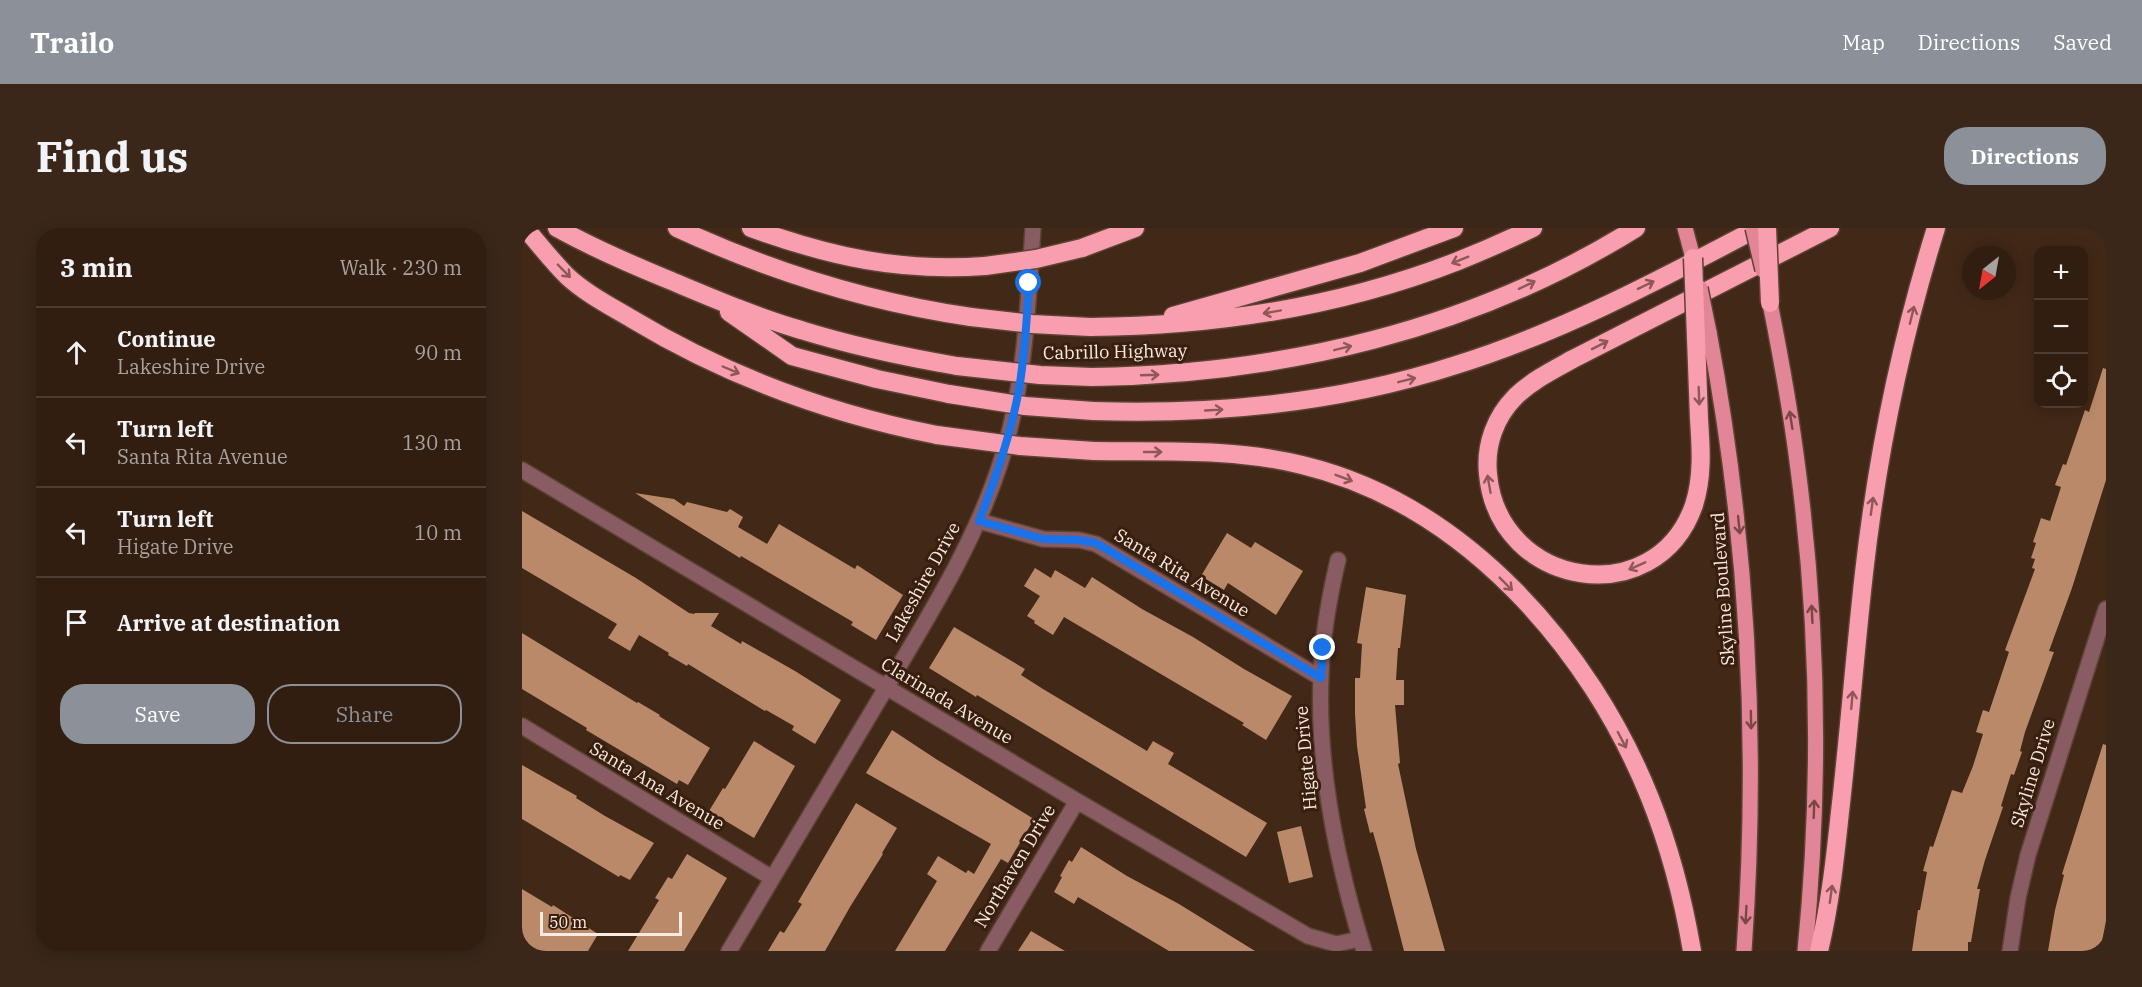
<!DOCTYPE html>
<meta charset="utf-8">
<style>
:root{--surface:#321e11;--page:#3a271a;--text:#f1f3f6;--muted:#a8a29f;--line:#4d3c31;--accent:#8c9099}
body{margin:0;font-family:"IBM Plex Serif",serif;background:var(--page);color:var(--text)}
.controls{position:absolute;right:18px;top:18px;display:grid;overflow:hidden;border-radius:12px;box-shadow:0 3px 15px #0003}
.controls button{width:54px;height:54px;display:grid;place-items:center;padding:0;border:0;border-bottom:2px solid var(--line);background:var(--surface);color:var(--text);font:30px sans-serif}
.compass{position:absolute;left:1440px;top:18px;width:54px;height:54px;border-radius:50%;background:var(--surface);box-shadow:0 3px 15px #0003;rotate:211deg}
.scale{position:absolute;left:18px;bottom:15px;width:142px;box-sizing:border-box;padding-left:6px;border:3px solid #fbeadf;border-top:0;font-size:16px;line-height:21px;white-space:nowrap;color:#fbeadf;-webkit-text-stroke:4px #371e0e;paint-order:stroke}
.stop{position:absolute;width:18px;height:18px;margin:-14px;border:4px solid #1a73e8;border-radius:50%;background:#fff}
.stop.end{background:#1a73e8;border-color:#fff;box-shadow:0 2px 6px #0008}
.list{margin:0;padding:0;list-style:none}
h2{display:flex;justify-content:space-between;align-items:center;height:78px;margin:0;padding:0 24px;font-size:26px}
h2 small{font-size:20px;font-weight:400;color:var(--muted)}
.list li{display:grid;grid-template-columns:39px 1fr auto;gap:18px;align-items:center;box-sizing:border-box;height:90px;padding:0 24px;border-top:2px solid var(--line)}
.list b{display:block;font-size:22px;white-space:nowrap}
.list p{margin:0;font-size:20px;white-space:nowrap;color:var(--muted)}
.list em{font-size:20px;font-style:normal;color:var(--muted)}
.actions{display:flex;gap:12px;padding:18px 24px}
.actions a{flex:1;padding:14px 0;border:2px solid var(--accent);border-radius:24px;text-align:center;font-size:21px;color:var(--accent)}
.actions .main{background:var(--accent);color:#fff}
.icon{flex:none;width:33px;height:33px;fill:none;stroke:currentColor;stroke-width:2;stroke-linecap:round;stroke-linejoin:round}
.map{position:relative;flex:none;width:1584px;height:723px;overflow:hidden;border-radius:24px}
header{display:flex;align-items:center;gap:36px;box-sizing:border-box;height:84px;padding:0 30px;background:var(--accent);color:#fff}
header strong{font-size:28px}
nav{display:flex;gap:33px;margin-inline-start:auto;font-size:21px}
.intro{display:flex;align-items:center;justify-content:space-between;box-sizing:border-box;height:144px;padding:0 36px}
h1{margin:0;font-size:42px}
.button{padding:15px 27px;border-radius:24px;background:var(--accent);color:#fff;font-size:21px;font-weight:700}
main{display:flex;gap:36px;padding:0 36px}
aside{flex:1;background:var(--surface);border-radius:24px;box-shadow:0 3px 15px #0003}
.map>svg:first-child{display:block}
.building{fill:#ba8969}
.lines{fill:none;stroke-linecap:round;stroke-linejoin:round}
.minor-casing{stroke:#5c4333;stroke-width:18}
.major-casing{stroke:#5c4333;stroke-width:18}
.highway-casing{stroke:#5c4333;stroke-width:21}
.minor{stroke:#895c64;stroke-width:15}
.major{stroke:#e28597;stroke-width:15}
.highway{stroke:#f89eaf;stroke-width:18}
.major-bridge-casing{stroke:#5c4333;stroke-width:18;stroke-linecap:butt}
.highway-bridge-casing{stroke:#5c4333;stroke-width:21;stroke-linecap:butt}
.major-bridge{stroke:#e28597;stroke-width:15}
.highway-bridge{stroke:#f89eaf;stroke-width:18}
.oneway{stroke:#8e5856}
.oneway2{stroke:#7b4745}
.route{stroke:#1a73e8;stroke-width:8}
.labels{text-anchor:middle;stroke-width:6;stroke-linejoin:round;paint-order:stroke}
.street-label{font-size:18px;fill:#fbeadf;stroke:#371e0e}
</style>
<header>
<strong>Trailo</strong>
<nav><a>Map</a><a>Directions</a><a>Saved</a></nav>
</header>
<div class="intro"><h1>Find us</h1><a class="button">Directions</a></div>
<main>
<aside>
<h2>3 min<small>Walk · 230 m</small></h2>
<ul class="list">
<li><svg class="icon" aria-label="ahead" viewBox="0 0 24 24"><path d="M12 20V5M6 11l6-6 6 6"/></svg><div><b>Continue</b><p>Lakeshire Drive</p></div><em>90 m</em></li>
<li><svg class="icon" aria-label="left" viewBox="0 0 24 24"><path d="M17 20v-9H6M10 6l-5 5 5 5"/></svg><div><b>Turn left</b><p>Santa Rita Avenue</p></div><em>130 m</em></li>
<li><svg class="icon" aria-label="left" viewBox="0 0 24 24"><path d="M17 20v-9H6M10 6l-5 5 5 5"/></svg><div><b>Turn left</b><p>Higate Drive</p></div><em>10 m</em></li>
<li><svg class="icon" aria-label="arrive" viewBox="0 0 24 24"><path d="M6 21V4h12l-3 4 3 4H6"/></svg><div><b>Arrive at destination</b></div></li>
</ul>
<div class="actions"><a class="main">Save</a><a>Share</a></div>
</aside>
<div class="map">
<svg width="1584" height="723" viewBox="0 0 1584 723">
<rect width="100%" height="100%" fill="#422817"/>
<!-- building -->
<path class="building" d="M1581,140L1584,141V252L1550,360L1527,423L1532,424L1503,504L1498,523L1500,524L1492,547L1489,546L1479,578L1481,579L1463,632L1455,661H1458L1449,714H1446V723H1390L1396,682H1398L1405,644L1401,643L1408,618L1411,619L1430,562L1440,565L1451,538L1461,506L1454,504L1461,482L1467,484L1487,424L1483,422L1513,341L1510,340L1513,331L1509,330L1514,315L1511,314L1519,290L1528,293L1539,259L1533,257L1541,236L1544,237L1563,182L1567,184Z
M113,265L152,271L162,278L165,274L205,284L208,281L221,289L216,299L245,316L257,296L333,341L335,337L381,367L354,412L329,397L331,394L219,328L218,330Z
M0,283L114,350L167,385L172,386L173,385H197L189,398L219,416L220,413L273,443L319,472L293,516L270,502L272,498L244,482L243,483L166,436L165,438L146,427L147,425L117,407L108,423L86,410L95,396L0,340Z
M705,305L729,320L733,314L781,343L754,387L706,355L702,362L679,348Z
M513,340L529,350L533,342L563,360L570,349L620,381L671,409L722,441L770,468L744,512L720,497L722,495L542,389L531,407L512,395L513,393L505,388L518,368L502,358Z
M844,359L884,367L878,420H876L874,452H882V477H873L878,535L876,536L894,621L923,723H882L859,633L851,604L848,605L842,581L844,580L835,518L833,486V450H838L840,416L835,415Z
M432,399L503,441L499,447L521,461L625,523L631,513L652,525L646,536L745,595L724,629L455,467L454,469L407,440Z
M0,405L115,475L116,474L138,487L137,488L188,520L166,557L157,552L155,556L64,502L65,500L0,461Z
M370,502L414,531L512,591L486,635L479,631L423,723H373L415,653L405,646L416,628L444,645L446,642L452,646L469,616L344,545Z
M232,513L273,538L232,610L187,583L201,560L203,561Z
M1581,516L1584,517V693L1578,723H1526L1533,682L1542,647L1540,646Z
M0,537L55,568L54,570L83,588L132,615L108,652L98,647L97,649L0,591Z
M334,575L375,600L360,625L361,626L328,679L303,723H246L258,703L262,705L280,676L276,674Z
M779,598L791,649L767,655L755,604Z
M559,619L605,648L657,676L733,723H647L556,669L552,676L532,664L540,649L538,648L547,632L550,634Z
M165,626L205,650L177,698L162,723H106L137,672L133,670L146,649L150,651Z
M0,661L30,679L31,677L76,706L66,723H13L0,715Z
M509,703L543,723H496Z"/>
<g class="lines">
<!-- minor casing -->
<g class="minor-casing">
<path id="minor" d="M0,242L555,573L786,708L814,716L838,711
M457,293L521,311L557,312L574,316L799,450
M816,332C807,370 800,409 799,449C795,541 815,635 842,723
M0,498L250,650
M207,723C257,639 308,554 358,470C403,394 452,318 479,233C503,158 506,78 511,0
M466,723L555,573
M1488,723L1496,670L1506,627L1584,381"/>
</g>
<!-- major casing -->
<g class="major-casing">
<path id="major" d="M1163,0L1171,30
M1248,75C1259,130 1269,185 1276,241C1297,401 1299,562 1283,723
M1187,104C1226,310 1237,514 1222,723"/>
</g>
<!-- highway casing -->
<g class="highway-casing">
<path id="highway" d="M3,0C17,16 30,33 45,48C63,65 88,78 110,91C203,147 308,186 415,207
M35,0C71,20 108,36 147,52C190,70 234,89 279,102C330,118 383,129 435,138
M155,0C250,44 346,74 449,89
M229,0C309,29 378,44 463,38
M560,20L613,0
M207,84L270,128L355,151L427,166
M651,88L838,35L932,0
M568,99C693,98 818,79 936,33C961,23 986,12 1011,0
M1174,110C1175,137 1176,164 1177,191C1179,220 1181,249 1172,277C1134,386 976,360 966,246C963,217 973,189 994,168C1011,152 1031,142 1051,131L1308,0
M570,149C760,146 951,102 1114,0
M571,183C694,187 817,175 934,137C1040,104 1139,51 1236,0
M572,223C642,224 712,220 780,237C942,276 1068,420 1128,570C1148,620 1161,670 1170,723
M1297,723C1308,677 1313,631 1318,584C1327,505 1333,425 1342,345C1355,229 1379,112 1414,0"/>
</g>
<!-- minor -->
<use href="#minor" class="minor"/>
<!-- major -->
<use href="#major" class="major"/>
<!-- highway -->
<use href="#highway" class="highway"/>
<!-- major-bridge casing -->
<g class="major-bridge-casing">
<path id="major-bridge" d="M1231,0L1241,42
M1178,60L1187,104"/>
</g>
<!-- highway-bridge casing -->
<g class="highway-bridge-casing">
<path id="highway-bridge" d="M1245,0L1248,75
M1171,30L1174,110
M463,38L514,31L560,20
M449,89L510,96L568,99
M435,138L518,147L570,149
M427,166L503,178L571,183
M415,207L498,218L572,223"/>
</g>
<!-- major-bridge -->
<use href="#major-bridge" class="major-bridge"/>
<!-- highway-bridge -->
<use href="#highway-bridge" class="highway-bridge"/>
</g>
<!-- one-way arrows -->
<defs><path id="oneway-shaft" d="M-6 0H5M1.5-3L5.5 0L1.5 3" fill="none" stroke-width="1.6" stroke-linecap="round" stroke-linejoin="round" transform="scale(1.5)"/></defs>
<g class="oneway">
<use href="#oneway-shaft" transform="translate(938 32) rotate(158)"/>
<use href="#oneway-shaft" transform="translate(42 43) rotate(46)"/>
<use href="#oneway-shaft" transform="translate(1005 57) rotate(-25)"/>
<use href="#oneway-shaft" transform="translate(1124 57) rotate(-26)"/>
<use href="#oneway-shaft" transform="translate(750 84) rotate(170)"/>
<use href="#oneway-shaft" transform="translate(1390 87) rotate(-76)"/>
<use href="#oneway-shaft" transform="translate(1078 117) rotate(-27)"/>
<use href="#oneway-shaft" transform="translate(821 120) rotate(-14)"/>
<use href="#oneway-shaft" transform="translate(209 142) rotate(23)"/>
<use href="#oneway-shaft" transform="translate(628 147) rotate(-2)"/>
<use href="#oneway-shaft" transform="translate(885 152) rotate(-14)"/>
<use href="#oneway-shaft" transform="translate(1177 168) rotate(88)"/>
<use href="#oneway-shaft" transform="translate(692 182) rotate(-3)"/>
<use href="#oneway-shaft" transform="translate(631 224)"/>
<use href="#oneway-shaft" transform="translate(822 250) rotate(21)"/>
<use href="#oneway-shaft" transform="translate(967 256) rotate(-100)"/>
<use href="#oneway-shaft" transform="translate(1350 278) rotate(-82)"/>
<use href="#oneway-shaft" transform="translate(1115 338) rotate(156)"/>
<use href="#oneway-shaft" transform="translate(984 356) rotate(45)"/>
<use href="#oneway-shaft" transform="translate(1330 472) rotate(-85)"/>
<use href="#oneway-shaft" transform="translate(1100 512) rotate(62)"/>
<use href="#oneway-shaft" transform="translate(1309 666) rotate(-82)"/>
</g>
<g class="oneway2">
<use href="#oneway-shaft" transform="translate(1269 192) rotate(-99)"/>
<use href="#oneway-shaft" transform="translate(1217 297) rotate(84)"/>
<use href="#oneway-shaft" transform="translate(1290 386) rotate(-93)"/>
<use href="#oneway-shaft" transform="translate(1229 492) rotate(89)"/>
<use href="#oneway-shaft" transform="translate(1292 581) rotate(-88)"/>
<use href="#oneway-shaft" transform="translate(1224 687) rotate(93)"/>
</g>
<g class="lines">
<!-- route -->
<path class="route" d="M507,55C505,90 503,126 497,161C489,206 474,250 457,293L521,311L556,312L574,315L799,450L801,420"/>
</g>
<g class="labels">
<!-- street labels -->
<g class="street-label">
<text transform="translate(593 124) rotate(-1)" y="6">Cabrillo Highway</text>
<text transform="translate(660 345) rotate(31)" y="6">Santa Rita Avenue</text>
<text transform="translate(401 354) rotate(-61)" y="6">Lakeshire Drive</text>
<text transform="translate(1201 361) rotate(-94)" y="6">Skyline Boulevard</text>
<text transform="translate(425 473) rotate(31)" y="6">Clarinada Avenue</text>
<text transform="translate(784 530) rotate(-95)" y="6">Higate Drive</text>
<text transform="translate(1511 545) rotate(-73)" y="6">Skyline Drive</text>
<text transform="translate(135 558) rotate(31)" y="6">Santa Ana Avenue</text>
<text transform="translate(493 638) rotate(-59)" y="6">Northaven Drive</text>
</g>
</g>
</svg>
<div class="controls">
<button>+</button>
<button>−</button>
<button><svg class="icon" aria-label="locate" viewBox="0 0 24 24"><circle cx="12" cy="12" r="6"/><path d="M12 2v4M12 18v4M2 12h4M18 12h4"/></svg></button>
</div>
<svg class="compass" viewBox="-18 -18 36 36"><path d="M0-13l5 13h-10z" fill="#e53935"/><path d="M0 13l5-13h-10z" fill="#a8a29f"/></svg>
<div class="scale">50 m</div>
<div class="stop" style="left:507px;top:55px"></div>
<div class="stop end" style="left:801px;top:420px"></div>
</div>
</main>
